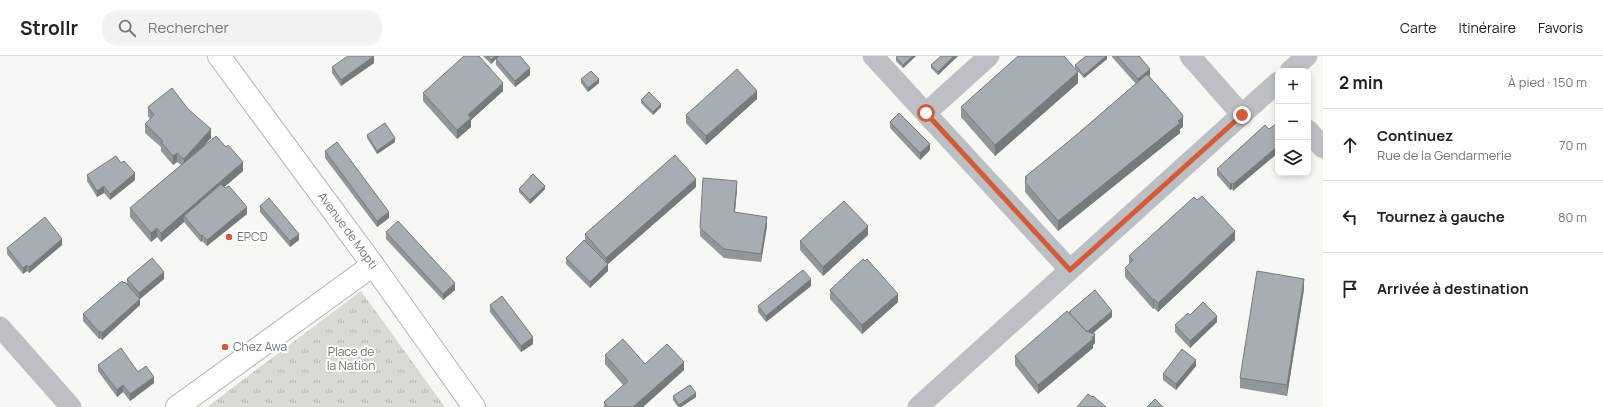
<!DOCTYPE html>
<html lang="fr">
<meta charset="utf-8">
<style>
:root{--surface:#fff;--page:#f2f2f2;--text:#222;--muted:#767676;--line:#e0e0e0}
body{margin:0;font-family:Manrope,sans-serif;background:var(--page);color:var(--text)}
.controls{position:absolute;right:12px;top:12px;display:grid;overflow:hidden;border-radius:8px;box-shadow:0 2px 6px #0003}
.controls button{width:36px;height:36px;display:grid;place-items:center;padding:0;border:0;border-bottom:1px solid var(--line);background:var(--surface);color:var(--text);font:20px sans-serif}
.stop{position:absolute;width:12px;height:12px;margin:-9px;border:3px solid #d25c3a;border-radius:50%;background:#fff}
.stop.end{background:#d25c3a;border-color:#fff;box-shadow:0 1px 4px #0008}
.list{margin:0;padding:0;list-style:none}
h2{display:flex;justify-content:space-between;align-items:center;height:52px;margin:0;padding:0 16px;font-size:17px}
h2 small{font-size:13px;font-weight:400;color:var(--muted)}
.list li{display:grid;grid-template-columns:26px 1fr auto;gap:12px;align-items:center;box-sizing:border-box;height:72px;padding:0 16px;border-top:1px solid var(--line)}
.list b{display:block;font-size:15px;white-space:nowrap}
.list p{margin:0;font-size:13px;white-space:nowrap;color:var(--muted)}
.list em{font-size:13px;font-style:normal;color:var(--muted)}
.icon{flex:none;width:22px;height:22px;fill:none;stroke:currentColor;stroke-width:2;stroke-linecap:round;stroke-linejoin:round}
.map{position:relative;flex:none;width:1323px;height:351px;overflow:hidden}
header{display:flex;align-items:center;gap:24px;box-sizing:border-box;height:56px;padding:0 20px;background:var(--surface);border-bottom:1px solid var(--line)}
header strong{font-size:19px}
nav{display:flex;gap:22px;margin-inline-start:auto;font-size:14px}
.search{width:280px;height:36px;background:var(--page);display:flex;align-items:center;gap:10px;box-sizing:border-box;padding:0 14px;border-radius:16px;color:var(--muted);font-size:15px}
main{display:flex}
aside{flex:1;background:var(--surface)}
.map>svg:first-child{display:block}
.grass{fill:url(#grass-tufts)}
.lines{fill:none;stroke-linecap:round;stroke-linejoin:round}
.major-casing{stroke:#b0b5b8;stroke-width:24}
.minor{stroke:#bcc0c4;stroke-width:21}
.major{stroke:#fff;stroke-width:22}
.wall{fill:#90969a}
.shaded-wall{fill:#757a7d}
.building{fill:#a7aeb3;stroke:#757a7d}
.route{stroke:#d25c3a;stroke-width:5}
.poi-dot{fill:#d25c3a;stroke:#fff;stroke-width:1.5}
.labels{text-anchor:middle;stroke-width:4;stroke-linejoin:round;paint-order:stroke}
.street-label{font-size:12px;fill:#697782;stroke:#fff}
.poi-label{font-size:12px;fill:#697782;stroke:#fff;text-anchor:start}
.park-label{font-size:12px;fill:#6b7a67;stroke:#fff}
</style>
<header>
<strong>Strollr</strong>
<div class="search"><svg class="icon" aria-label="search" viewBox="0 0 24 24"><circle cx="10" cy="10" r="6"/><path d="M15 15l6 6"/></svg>Rechercher</div>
<nav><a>Carte</a><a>Itinéraire</a><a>Favoris</a></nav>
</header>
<main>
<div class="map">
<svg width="1323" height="351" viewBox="0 0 1323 351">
<defs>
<pattern id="grass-tufts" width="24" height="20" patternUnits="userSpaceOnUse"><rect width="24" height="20" fill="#d7dbd4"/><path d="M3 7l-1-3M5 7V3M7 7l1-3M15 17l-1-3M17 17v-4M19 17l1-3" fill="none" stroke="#b2b6b1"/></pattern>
</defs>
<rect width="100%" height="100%" fill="#f7f7f4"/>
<!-- grass -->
<path class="grass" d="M361,235L445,351H207Z"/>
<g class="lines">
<!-- major casing -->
<g class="major-casing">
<g id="major">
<path id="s1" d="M219,0L373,209L474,351"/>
<path d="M177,351L373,209"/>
</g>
</g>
<!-- minor -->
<path class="minor" d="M873,0L1070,214
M1190,0L1242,59
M1290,15L1307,0
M926,57L989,0
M1308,74L1323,92
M0,271L71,351
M918,351L1278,26"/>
<!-- major -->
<use href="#major" class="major"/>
</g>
<!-- wall -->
<path class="wall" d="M483,0H499L530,19L515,31L496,9V3L491,8Z
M916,0L903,12L896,5V1Z
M941,0H958L938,19L931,12V9Z
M1107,0V3L1084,22L1075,12V9Z
M1112,0H1139L1150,19L1149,20L1183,71L1180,73V77L1058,175L1025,136V121L1074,81L1136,28L1112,1Z
M1065,1L1078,27L995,100L961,61V51Z
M374,7L341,30L332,17V11Z
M581,23L599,27L588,36L581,27Z
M503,35L471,64V71L457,83L423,45V37Z
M757,43L706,89L686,67V59Z
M641,44L661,51L653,59L641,47Z
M148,51L211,82L203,90L243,115L224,131L247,158L207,190L202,185L201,186L184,166L161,186L157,181L151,186L130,161V152L181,109L177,106L173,109L161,95V91L145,77V68L150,63L148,60Z
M890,66L930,94L920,104L890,72Z
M1265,69L1233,135L1232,133L1230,134L1217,119V113Z
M367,79L395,86L377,98L367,82Z
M325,95L389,162L377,171L325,102Z
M87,119L135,124L110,144L104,137L97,141L87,125Z
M696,131L608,208V215L590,232L566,208V202L585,185V178Z
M519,133H545L530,148L519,136Z
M737,133L735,156L767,170L761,206L724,202L700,180V172Z
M260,150L299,184L290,191L260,156Z
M386,176L455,234L443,244L386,183Z
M868,179L823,220L800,194V185Z
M1235,184L1158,256L1154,252L1153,253L1125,221V212L1129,208V200Z
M62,189L29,217L27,215L23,218L7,198V192Z
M127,223H164L140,243V249L102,284L100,282L99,283L83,265V258L124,227L127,229Z
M811,230L766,266L758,256V250Z
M1304,233L1287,340L1240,332V322Z
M830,234L898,246L862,278L830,243Z
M490,249L533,288L521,296L490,256Z
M1190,259L1217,266L1190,292L1175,276V269Z
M1112,261L1093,277L1095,287L1093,289V292L1038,338L1015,309V300Z
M605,299L645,308L684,314L643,351H604V346L623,329L605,308Z
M98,309L138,316L154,327L130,345L123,336L117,341L98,315Z
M1196,310L1176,334L1163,324V318Z
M673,340L696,341L681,351H678L673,344Z"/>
<!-- shaded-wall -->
<path class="shaded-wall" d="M374,0V7L341,30V24Z
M496,0H499L491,8V4Z
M913,0H916L903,12V9Z
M954,0H958L938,19V16Z
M1106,0H1107V3L1084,22V19Z
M530,12V19L515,31V25Z
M1150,13V19L1138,30V23Z
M1078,16V27L995,100V89Z
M599,23V27L588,36V32Z
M503,27V35L471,64V71L457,83V74L468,59Z
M757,35V43L706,89V80Z
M661,48V51L653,59V56Z
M1183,61V71L1180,73V77L1058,175V165Z
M211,73V82L184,112V103Z
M395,82V86L377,98V95Z
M930,88V94L920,104V97Z
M1278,90V97L1233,135V128Z
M177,97V106L173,109V100Z
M243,106V115L187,163L184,160V166L161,186V177Z
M135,117V124L110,144V138Z
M696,123V131L608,208V215L590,232V226L606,210V202Z
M737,125V133L734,165V156Z
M1232,127V133L1230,134V128Z
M104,130V137L97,141V135Z
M545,130V133L530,148V144Z
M247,151V158L207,190V184Z
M389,156V162L377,171V165Z
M767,161V170L761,206V198Z
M868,170V179L823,220V211Z
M157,172V181L151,186V177Z
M1235,175V184L1158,256V247Z
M299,178V184L290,191V185Z
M202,179V185L201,186V180Z
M62,183V189L29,217V211Z
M27,209V215L23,218V212Z
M164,216V223L140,243V249L102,284V277L139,244V237Z
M811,223V230L766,266V260Z
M1304,223V233L1287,340V329Z
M455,227V234L443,244V238Z
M898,238V246L862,278V269Z
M1154,243V252L1153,253V244Z
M1112,255V261L1086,283V277Z
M1217,260V266L1190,292V285Z
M100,275V282L99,283V276Z
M1095,278V287L1093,289V292L1038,338V329Z
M533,281V288L521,296V290Z
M1196,304V310L1176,334V328Z
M684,306V314L643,351H633Z
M154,321V327L130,345V338Z
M123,329V336L117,341V334Z
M696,337V341L681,351H679V349Z"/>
<!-- building -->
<path class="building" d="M348,0H374L341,24L332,11Z
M464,0H479L503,27L468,59L471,62L457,74L423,37Z
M487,0H496L491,4Z
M499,0H520L530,12L515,25L496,3Z
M898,0H913L903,9L896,1Z
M941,0H954L938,16L931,9Z
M1018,0H1064L1078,16L995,89L961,51Z
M1086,0H1106L1084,19L1075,9Z
M1117,0H1139L1150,13L1138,23Z
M737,13L757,35L706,80L686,59Z
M591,15L599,23L588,32L581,23Z
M1147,18L1182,58L1183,61L1178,65L1180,67L1058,165L1025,126L1027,122L1025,121L1074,81Z
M172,32L188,53L211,73L184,103L177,97L173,100L161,86L163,85L145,68L154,59L148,51Z
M649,36L661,48L653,56L641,44Z
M899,57L930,88L920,97L890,66Z
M385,67L395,82L377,95L367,79Z
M1276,68L1278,71V90L1233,128L1232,127L1230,128L1217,113L1265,69L1269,73Z
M216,80L226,91L228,89L243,106L161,177L157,172L151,177L130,152Z
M337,86L389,156L377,165L325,95Z
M675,99L696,123L606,202L585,178Z
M116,100L121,107L124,105L135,117L110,138L104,130L97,135L87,119Z
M533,118L545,130L530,144L519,133Z
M703,122L737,125L734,156L767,161L761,198L724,193L700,172Z
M221,128L225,132L229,130L247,151L207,184L202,179L201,180L184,160Z
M1202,140L1235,175L1158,247L1154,243L1153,244L1125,212L1133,204L1129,200L1194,141L1197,144Z
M269,142L299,178L290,185L260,150Z
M844,145L868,170L823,211L800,185Z
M45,161L62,183L29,211L27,209L23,212L7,192Z
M398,165L455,227L443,238L386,176Z
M584,184L608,208L590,226L566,202Z
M152,202L164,216L139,237L127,223Z
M863,203L865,205L867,203L898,238L862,269L830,234Z
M803,214L811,223L766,260L758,250Z
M1257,215L1304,223L1287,329L1240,322Z
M122,225L124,227L125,226L140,243L102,277L100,275L99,276L83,258Z
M1095,234L1112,255L1088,275H1086L1069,256Z
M502,240L533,281L521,290L490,249Z
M1203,246L1217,260L1190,285L1175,269L1188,257L1190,259Z
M1067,255L1086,275L1095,278L1092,282L1093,283L1038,329L1015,300Z
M623,283L645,308L667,288L684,306L633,351H608L604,346L628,325L605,299Z
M121,292L138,316L146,310L154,321L130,338L123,329L117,334L98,309Z
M1182,293L1196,304L1176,328L1163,318Z
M690,329L696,337L679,349L673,340Z
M1088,338L1092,341L1093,340L1106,351H1077Z
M1155,343L1163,351H1147Z"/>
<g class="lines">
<!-- route -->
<path class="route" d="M926,57L1070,214L1242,59"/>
</g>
<!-- markers -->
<g class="poi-dot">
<circle cx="229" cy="181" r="4"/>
<circle cx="225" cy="291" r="4"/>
</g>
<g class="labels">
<!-- street labels -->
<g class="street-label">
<text dy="4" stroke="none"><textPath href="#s1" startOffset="217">Avenue de Mopti</textPath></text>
</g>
<!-- poi labels -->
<g class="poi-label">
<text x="237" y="185">EPCD</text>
<text x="233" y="295">Chez Awa</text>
</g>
<!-- park labels -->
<g class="park-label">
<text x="351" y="300">Place de<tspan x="351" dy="14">la Nation</tspan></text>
</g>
</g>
</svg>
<div class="controls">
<button>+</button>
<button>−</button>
<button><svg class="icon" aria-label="layers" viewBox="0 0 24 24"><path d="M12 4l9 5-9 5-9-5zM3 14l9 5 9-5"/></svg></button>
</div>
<div class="stop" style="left:926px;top:57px"></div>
<div class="stop end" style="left:1242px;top:59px"></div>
</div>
<aside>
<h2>2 min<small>À pied · 150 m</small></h2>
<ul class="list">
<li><svg class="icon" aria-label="ahead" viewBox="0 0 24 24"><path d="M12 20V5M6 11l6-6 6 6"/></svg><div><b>Continuez</b><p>Rue de la Gendarmerie</p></div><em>70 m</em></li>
<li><svg class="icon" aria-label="left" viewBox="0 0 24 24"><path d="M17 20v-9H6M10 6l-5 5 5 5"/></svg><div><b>Tournez à gauche</b></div><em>80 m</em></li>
<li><svg class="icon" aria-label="arrive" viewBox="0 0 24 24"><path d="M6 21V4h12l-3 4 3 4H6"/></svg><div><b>Arrivée à destination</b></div></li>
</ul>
</aside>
</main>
